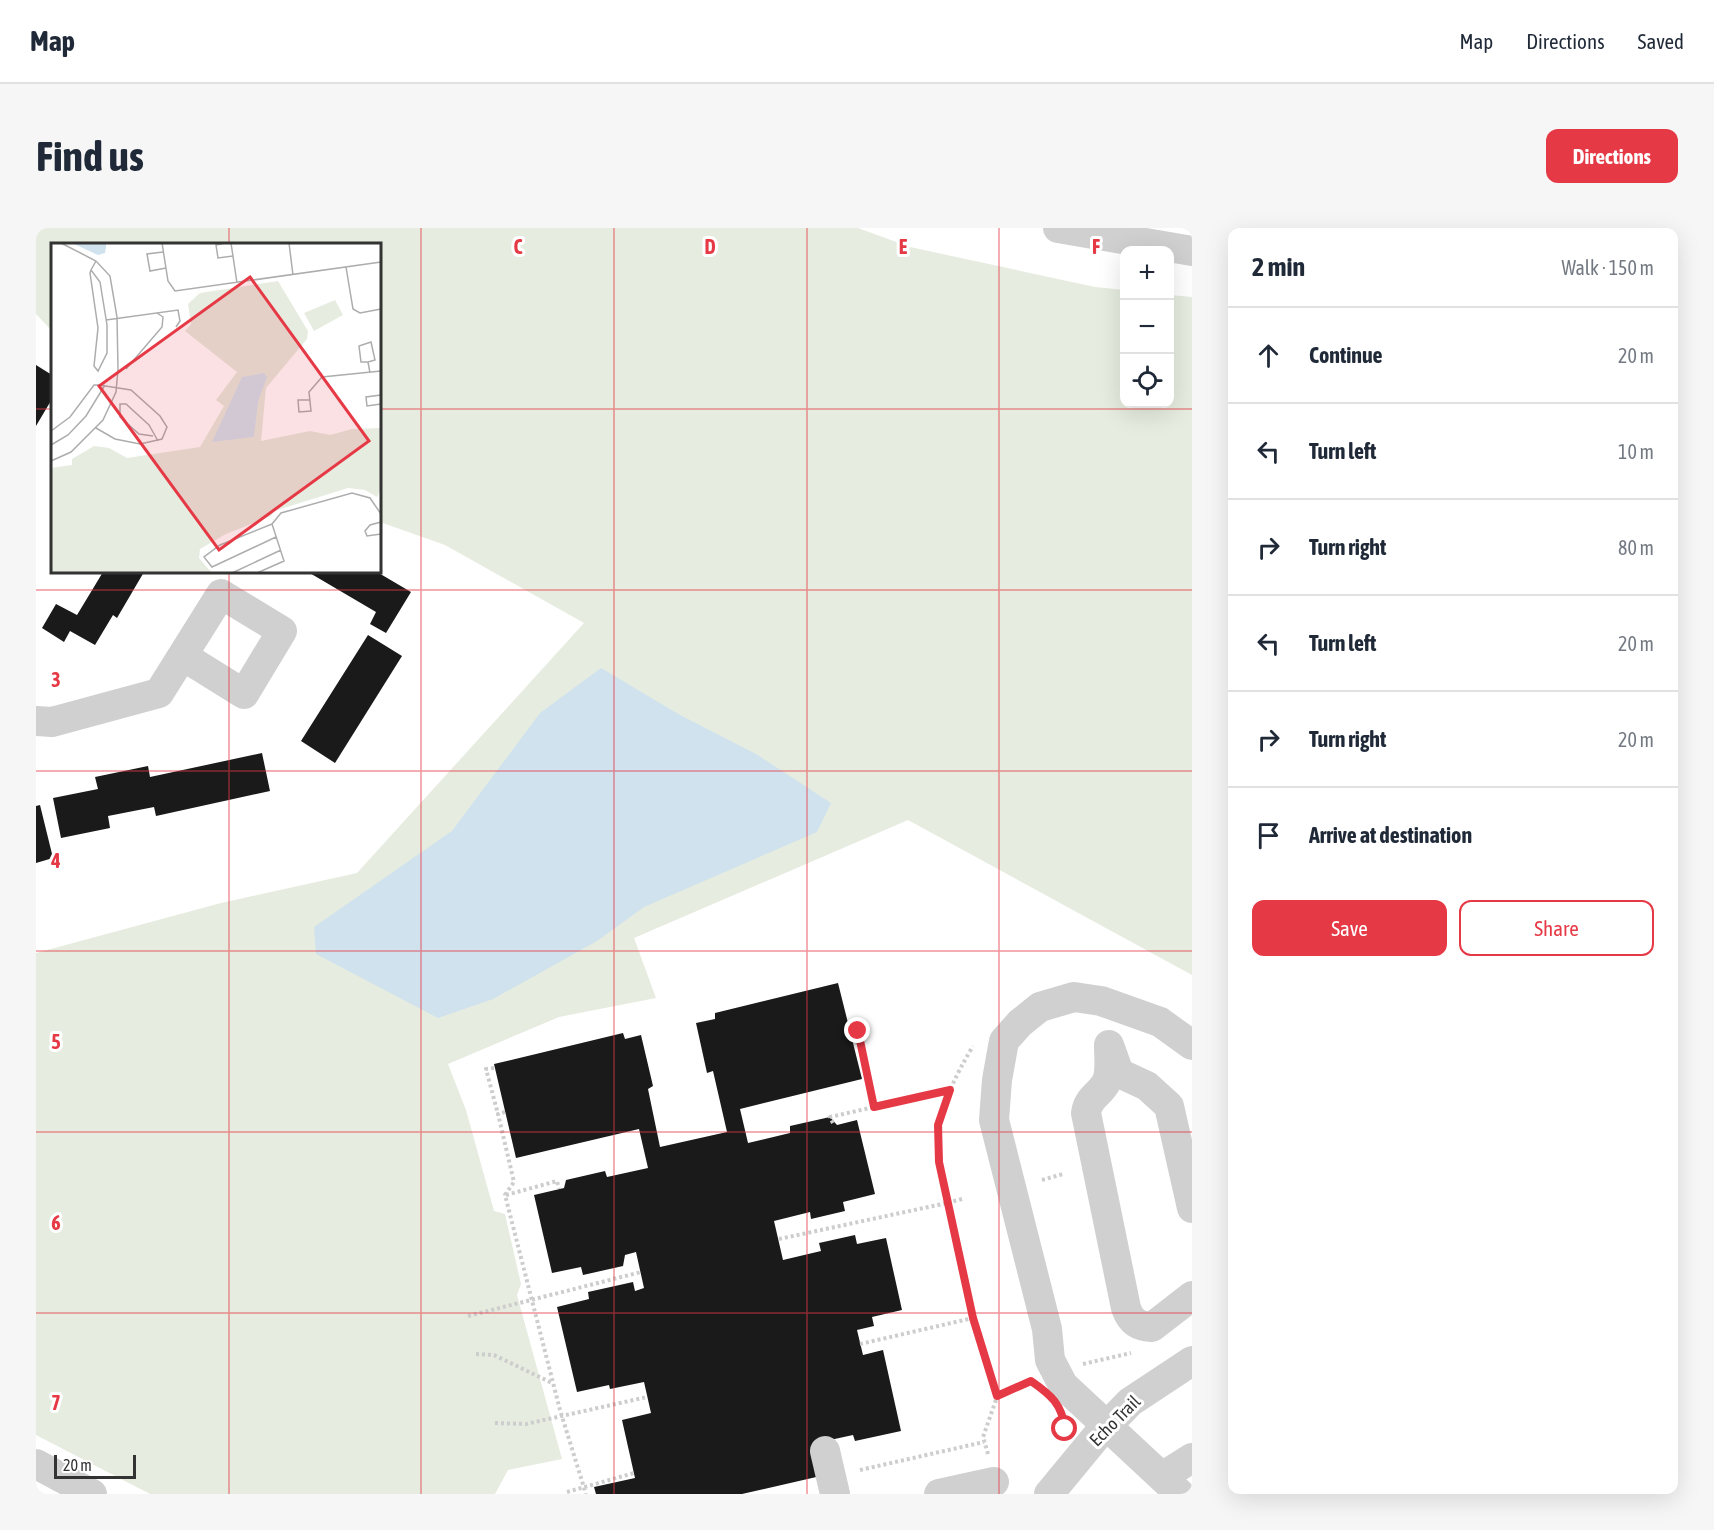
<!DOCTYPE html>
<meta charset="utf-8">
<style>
:root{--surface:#fff;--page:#f6f6f7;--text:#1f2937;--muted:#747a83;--line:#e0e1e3;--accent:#e63946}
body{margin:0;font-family:"Asap Condensed",sans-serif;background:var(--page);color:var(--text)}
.controls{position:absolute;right:18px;top:18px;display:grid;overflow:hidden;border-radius:12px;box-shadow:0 6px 24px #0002}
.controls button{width:54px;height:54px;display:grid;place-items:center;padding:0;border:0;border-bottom:2px solid var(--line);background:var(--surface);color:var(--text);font:30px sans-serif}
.scale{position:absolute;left:18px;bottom:15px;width:82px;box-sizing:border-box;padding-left:6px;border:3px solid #333;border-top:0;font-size:16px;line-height:21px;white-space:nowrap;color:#333;-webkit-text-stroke:4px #fff;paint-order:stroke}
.stop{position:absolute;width:18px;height:18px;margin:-14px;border:4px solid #e63946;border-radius:50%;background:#fff}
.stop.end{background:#e63946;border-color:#fff;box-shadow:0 2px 6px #0008}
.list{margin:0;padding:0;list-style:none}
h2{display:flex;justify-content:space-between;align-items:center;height:78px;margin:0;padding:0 24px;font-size:26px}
h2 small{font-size:20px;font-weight:400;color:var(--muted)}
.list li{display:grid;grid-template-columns:39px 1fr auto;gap:18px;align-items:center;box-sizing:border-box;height:96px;padding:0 24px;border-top:2px solid var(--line)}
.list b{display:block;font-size:22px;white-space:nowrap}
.list em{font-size:20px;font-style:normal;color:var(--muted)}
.actions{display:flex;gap:12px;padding:18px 24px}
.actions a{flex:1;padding:14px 0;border:2px solid var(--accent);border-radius:12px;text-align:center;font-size:21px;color:var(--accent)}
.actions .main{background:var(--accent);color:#fff}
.icon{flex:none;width:33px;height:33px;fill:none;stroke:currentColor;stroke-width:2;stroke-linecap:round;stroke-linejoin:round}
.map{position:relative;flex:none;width:1156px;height:1266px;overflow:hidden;border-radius:12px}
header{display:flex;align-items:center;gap:36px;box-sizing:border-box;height:84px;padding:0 30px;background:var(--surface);border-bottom:2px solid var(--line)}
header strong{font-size:28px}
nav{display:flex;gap:33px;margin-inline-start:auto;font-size:21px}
.intro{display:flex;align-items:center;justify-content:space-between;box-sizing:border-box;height:144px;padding:0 36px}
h1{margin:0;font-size:42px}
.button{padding:15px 27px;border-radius:12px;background:var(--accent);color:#fff;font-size:21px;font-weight:700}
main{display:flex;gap:36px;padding:0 36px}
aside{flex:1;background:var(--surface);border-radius:12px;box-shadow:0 6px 24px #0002}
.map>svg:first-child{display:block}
.green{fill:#e6ecdf}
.water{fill:#cfe2ee}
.building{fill:#1a1a1a}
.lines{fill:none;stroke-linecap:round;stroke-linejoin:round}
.path{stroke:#cdcdcd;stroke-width:4;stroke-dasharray:3 3;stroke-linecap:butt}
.minor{stroke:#d0d0d0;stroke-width:30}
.route{stroke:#e63946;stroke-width:8}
.grid{fill:none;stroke:#e63946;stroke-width:1.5;stroke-opacity:0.55}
.labels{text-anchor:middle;stroke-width:6;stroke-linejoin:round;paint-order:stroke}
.street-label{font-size:18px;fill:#333;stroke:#fff}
.inset-road{fill:none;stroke:#adadad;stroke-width:1.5}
.view{fill:#e63946;fill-opacity:0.15;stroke:#e63946;stroke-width:3}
.inset-edge{fill:none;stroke:#333;stroke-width:3}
.grid-label{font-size:20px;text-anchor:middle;font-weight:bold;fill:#e63946;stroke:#fff;stroke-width:6;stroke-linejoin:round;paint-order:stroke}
</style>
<header>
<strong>Map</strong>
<nav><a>Map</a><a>Directions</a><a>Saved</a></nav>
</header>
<div class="intro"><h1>Find us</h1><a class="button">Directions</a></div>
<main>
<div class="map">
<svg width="1156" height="1266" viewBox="0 0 1156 1266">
<rect width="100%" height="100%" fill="#fff"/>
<!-- green -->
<path class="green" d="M0,0H822L874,19L1059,59L1088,62V176H1134V67L1156,69V747L872,592L598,710L620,770L523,789L412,836L430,882L458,983L469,986L485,1056L481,1067L526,1231L472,1242L459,1266H114L0,1207V725L185,675L321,645L548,395L409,317L344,294V16H16V103L0,86Z"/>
<!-- water -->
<path class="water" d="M565,440L644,487L720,526L795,575L781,604L608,679L561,713L457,771L402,790L280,726L278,699L416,603L504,485Z"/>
<!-- building -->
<path class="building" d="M0,137L16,147V171L0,198Z
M67,344H108L81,390L77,387L59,417L34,403L28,414L6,400L20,376L41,387Z
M272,344H341L375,364L350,405L334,396L340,384Z
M332,407L366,428L299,535L265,513Z
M226,525L234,563L120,588L118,579L72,588L74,600L25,610L17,570L62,561L59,549L112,538L114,549Z
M4,577L17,630L0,635V578Z
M802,755L826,851L704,881L712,915L754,905V898L794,889L801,897L821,892L839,966L807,974L809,983L775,991L774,984L738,993L747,1032L785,1023L783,1015L819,1007L821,1016L850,1010L866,1082L836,1089L838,1098L821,1102L827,1127L847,1122L865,1203L819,1213L817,1207L794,1212L789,1247L706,1266H560L558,1259L599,1250L586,1192L615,1185L608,1154L574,1161L573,1157L541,1164L521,1079L553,1071L552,1064L597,1054L599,1063L608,1060L600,1024L589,1027L587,1038L547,1047L545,1039L516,1045L498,967L528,960L530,952L569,943L571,949L612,940L603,901L480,930L458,836L587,805L589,811L605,807L617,858L612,861L624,919L691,904L677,843L671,845L660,795L679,791V785Z"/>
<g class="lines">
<!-- path -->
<path class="path" d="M815,804L822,803L838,879
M458,840L450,841L462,886
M469,884L462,886L478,954L469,967L524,1182L550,1266
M797,895L794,889L913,862
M1006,952L1027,946
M470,967L521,953L523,961
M926,971L911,975L937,1090
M743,1011L911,975C897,905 901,879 937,818
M432,1088L605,1044
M824,1116L937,1090L961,1169
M440,1126L458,1127L516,1155
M1047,1136L1095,1125
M459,1195L490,1196L611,1169
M952,1226L947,1209L961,1169L994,1153
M824,1242L948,1214
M531,1264L598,1245"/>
<!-- minor -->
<path class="minor" d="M1022,0L1156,23
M0,493L16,494L123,465L185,366L246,403L208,466L147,428
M1073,817L1083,845L1111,858L1133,878L1156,980
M1073,818C1073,829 1075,843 1071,853C1065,866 1052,869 1050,885L1090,1080C1095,1094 1102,1098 1116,1099L1156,1068
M789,1223L799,1266
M0,1236L56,1266
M1126,1249L1156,1230
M903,1266L958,1254
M1013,1266L1060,1209L1094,1174L1156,1133
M1144,1266L1027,1157L1014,1132L1011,1101L958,892L961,852L968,813L984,795L1004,779L1038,769L1065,773L1124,794L1156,817"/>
</g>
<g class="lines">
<!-- route -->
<path class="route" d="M822,803L838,879L914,862L902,897L903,934L937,1090L961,1168L995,1153C1015,1167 1026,1176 1029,1201"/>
</g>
<!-- grid -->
<path class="grid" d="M193,0V16M385,0V1266M578,0V1266M771,0V1266M963,0V1266M0,181H16M344,181H1156M193,344V1266M0,362H1156M0,543H1156M0,723H1156M0,904H1156M0,1085H1156"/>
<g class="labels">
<!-- street labels -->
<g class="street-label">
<text transform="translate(1079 1193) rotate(-45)" y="6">Echo Trail</text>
</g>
</g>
<!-- overview -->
<g transform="translate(15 15)">
<rect width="330" height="330" fill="#fff"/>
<path d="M227,38L257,88L256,96L215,145L210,198L259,188L279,192L301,186L330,185V246L326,254L314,247L297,245L223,268L220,273L175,291L149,306L148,315L160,329L166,330H0V225L21,222V216L43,203L58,205L76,215L149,204L173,163L165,157L186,129L134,88L140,81L137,61L149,50ZM284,57L292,72L263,88L253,70Z" fill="#e6ecdf"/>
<path d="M21,0H55V4L54,10L47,12ZM213,130L216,134L207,159L203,194L161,199L191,134Z" fill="#cfe2ee"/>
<path class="inset-road" d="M111,0L117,38L124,48L330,19M174,0L165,2L167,15L182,13M180,0L186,40M238,0L242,32M112,9L96,11L99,28L115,25M295,24L302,66L309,70L330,66M40,27L49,39L56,82V110L47,128L43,123L47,85L39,30L40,27L45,18M55,77L127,67L129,78L125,84M317,119L324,117L320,99L308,103L310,119H317L319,130M75,126L111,84L112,74L106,70M330,152L315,154L316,163L330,161M259,157H247L248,169L260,168L258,149L271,134L330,128M0,188L19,174L43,142H48L80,147L109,173L116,184L111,196L89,201L64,196L45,185M102,193L88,191L69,174V161H75L98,182L107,198M0,202L17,192L35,173L54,142M0,218L20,209L52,177L65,149L67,126L66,74L59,33L45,18L10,0M330,279L319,282L314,288L316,293L330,291M221,281L169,302L153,314L161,324L225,294M181,330L230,307M206,330L233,318L221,281L230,270L301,250L319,255L330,271"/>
<path class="view" d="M199,34L318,198L168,307L48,143Z"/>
<rect width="330" height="330" class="inset-edge"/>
</g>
<g class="grid-label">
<text x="482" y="26">C</text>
<text x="674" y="26">D</text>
<text x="867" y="26">E</text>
<text x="1060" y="26">F</text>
<text x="20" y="459">3</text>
<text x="20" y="640">4</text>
<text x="20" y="821">5</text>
<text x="20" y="1002">6</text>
<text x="20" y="1182">7</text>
</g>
</svg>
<div class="controls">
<button>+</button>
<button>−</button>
<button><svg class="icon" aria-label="locate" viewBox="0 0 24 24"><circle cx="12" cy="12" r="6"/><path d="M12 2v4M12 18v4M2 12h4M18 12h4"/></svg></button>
</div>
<div class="scale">20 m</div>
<div class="stop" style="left:1029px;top:1201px"></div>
<div class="stop end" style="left:822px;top:803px"></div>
</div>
<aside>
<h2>2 min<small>Walk · 150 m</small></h2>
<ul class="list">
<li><svg class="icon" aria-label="ahead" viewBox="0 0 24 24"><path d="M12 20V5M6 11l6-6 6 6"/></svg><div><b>Continue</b></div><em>20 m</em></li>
<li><svg class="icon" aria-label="left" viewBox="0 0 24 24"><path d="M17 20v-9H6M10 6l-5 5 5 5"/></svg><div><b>Turn left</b></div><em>10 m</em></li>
<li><svg class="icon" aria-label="right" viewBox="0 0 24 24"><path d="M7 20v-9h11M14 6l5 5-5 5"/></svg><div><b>Turn right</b></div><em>80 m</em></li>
<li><svg class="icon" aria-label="left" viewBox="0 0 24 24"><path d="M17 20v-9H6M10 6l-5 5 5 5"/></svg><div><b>Turn left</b></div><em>20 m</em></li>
<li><svg class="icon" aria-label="right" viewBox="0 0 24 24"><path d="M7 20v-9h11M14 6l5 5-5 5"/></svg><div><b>Turn right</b></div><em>20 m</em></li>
<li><svg class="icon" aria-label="arrive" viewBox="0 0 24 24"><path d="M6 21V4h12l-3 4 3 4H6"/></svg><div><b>Arrive at destination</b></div></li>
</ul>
<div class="actions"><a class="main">Save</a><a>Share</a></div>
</aside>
</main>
